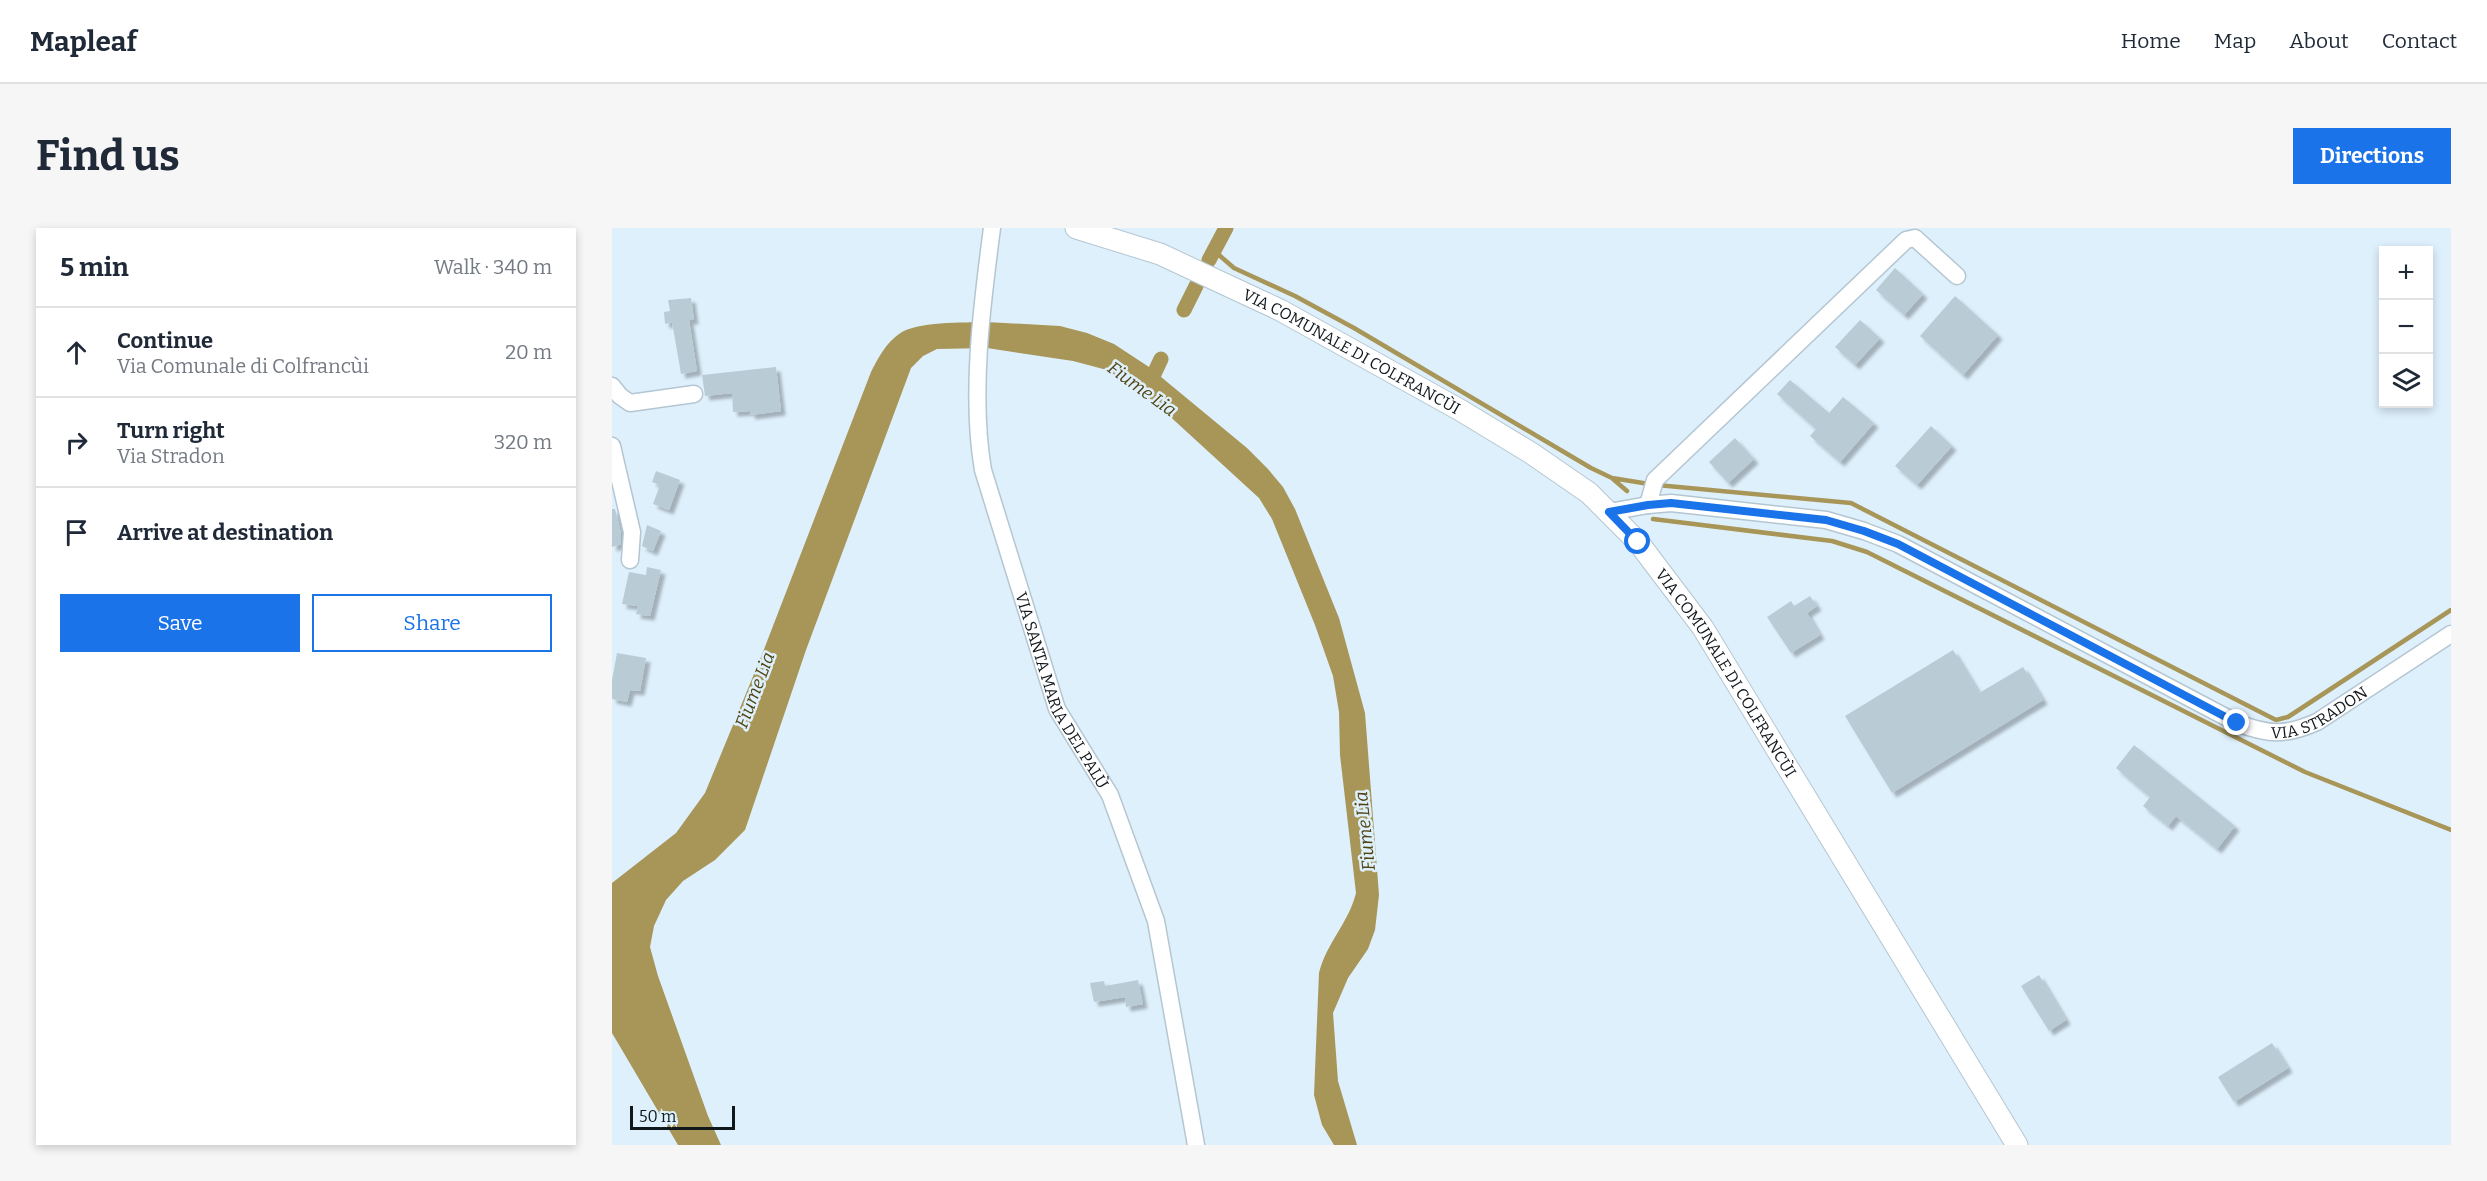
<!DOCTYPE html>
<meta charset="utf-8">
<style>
:root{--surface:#fff;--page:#f6f6f7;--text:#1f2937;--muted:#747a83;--line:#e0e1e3;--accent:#1a73e8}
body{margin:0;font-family:Bitter,serif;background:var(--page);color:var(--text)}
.controls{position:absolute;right:18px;top:18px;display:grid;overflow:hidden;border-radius:0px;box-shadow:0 3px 9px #0003}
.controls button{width:54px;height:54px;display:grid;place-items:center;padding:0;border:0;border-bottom:2px solid var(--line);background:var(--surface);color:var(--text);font:30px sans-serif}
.scale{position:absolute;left:18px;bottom:15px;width:105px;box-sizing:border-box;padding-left:6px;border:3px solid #10171b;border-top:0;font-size:16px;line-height:21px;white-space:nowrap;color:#10171b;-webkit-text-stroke:4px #def0fc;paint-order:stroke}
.stop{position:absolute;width:18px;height:18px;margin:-14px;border:4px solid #1a73e8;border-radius:50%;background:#fff}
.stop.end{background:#1a73e8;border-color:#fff;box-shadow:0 2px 6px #0008}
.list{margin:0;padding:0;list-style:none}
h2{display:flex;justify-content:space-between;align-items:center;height:78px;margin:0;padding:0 24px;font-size:26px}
h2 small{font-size:20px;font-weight:400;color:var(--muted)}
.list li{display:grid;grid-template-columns:39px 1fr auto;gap:18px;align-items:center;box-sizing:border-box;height:90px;padding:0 24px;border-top:2px solid var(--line)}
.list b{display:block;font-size:22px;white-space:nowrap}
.list p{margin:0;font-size:20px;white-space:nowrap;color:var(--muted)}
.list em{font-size:20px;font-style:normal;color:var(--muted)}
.actions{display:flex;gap:12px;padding:18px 24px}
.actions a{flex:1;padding:14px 0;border:2px solid var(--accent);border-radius:0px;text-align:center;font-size:21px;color:var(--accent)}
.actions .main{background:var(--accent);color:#fff}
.icon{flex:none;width:33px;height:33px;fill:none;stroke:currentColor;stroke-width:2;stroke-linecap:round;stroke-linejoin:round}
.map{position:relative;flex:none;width:1839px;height:917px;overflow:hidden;border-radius:0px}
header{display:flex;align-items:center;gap:36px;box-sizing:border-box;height:84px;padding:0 30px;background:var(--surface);border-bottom:2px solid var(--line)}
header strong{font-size:28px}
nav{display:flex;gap:33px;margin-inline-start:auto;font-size:21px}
.intro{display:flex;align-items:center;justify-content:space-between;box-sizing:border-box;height:144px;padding:0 36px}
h1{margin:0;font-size:42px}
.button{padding:15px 27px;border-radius:0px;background:var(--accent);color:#fff;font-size:21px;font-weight:700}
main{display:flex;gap:36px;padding:0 36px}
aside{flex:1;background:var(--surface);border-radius:0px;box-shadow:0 3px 9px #0003}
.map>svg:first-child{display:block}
.water{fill:#a89558}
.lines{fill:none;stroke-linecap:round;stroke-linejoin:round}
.stream{stroke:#a89558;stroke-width:4.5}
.canal{stroke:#a89558;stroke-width:15}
.building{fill:#b9ccd6;filter:url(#shadow)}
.minor-casing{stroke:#b4c6d1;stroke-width:19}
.major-casing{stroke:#b4c6d1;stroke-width:23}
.minor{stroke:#fff;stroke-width:16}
.major{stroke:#fff;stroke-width:21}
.route{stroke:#1a73e8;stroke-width:8}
.labels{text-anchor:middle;stroke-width:5;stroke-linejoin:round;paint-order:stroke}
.street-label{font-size:16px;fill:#10171b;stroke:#def0fc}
.water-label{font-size:18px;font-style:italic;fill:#514412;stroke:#def0fc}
</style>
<header>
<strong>Mapleaf</strong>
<nav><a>Home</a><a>Map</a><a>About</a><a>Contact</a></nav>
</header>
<div class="intro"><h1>Find us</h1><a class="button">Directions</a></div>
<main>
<aside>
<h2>5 min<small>Walk · 340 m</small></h2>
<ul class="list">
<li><svg class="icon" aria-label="ahead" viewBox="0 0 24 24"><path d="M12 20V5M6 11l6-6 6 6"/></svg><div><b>Continue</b><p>Via Comunale di Colfrancùi</p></div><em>20 m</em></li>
<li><svg class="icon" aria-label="right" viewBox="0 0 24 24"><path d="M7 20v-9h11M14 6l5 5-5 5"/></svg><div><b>Turn right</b><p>Via Stradon</p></div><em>320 m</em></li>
<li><svg class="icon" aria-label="arrive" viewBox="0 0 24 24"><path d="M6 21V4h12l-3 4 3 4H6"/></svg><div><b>Arrive at destination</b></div></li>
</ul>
<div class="actions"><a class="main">Save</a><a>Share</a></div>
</aside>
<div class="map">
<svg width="1839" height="917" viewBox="0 0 1839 917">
<defs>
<filter id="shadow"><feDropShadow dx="4.5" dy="4.5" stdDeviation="1.5" flood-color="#0004"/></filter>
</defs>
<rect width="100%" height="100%" fill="#def0fc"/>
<!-- water -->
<path class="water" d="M374,94L448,98L475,105L502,116L537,139L635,220L656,241L671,259L683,281L727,390L753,485L767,667L763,702L756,721L736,750L721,785L726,853L745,917H722L710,897L702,867L707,745C714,716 737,694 744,665L728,527L727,484L721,448L703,397L660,291L647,270L540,172L495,142L461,133L375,120L325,121L311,128L299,140L194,422L133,602L103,632L71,653L54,672L42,698L38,719L46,748L96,888L109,917H66L0,805V655L64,605L93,565L149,429L259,144C266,130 274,115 287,106C304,93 352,95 374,94Z"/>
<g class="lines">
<!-- stream -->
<path class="stream" d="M606,14L607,27L622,40L683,68L742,100L979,240L1000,250L1037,256
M1001,251L1015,263
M1045,257L1239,275L1664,492L1676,489L1839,382
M1041,291L1220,313L1255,324L1693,544L1839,602"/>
<!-- canal -->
<path class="canal" d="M597,32L614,0
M572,82L584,58
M535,161L549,131"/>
</g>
<!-- building -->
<path class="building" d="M1283,40L1311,66L1292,87L1264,62Z
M1343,68L1386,107L1351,147L1308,108Z
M79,70L82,92H77L85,143L69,146L60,94L53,96L52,84L58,83L56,72Z
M1248,92L1268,110L1243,137L1223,119Z
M164,139L169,183L139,187L138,183L121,184L120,165L93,168L90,147Z
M1178,152L1217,185L1231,169L1262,195L1228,234L1198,208L1204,201L1165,166Z
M1319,198L1340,218L1305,257L1283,238Z
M1123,210L1142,231L1116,255L1097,234Z
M44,243L68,252L57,282L41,276L48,257L40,254Z
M0,281H3L9,305V316L0,319Z
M35,297L49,303L41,323L30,318Z
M35,339L49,342L38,388L24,386L26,378L10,376L17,344L34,347Z
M1198,368L1205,378L1195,385L1208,407L1179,425L1155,389L1179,373L1182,378Z
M1341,422L1367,465L1411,439L1431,472L1280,565L1233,488Z
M5,425L34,430L28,463L18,462L15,474L0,471V452Z
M1522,517L1623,598L1605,621L1564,588L1556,598L1531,578L1538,569L1504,540Z
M1427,747L1454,792L1437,803L1409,758Z
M526,752L531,776L514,779L513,769L482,774L478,755L492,753L493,758Z
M1660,815L1676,840L1622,874L1606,849Z"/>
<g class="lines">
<!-- minor casing -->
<g class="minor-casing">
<g id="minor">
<path id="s1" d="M380,0C370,76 358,167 371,242L445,481L498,567L544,693L584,917"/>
<path d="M0,158L8,168L18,175L82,166"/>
<path d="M0,218L20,304L18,332"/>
<path d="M1036,277L1043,252L1294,12L1303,10L1345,48"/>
<path id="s2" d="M997,284L1036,277L1059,275L1214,292L1252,303L1286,316L1625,495C1657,507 1673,508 1705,494L1839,406"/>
</g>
</g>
<!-- major casing -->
<g class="major-casing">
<g id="major">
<path id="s3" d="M464,0L548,26L668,82L848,182L919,225L977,265L1026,314L1091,400L1405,917"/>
</g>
</g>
<!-- minor -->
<use href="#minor" class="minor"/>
<!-- major -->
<use href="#major" class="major"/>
</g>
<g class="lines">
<!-- route -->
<path class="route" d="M1026,314L997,284L1036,277L1059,275L1214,292L1252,303L1286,316L1625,495"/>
</g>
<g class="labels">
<!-- street labels -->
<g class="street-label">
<text dy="6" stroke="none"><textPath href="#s3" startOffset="303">VIA COMUNALE DI COLFRANCÙI</textPath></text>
<text dy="6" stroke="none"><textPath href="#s3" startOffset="807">VIA COMUNALE DI COLFRANCÙI</textPath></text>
<text dy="6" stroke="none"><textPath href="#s1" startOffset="478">VIA SANTA MARIA DEL PALÙ</textPath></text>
<text dy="6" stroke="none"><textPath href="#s2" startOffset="766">VIA STRADON</textPath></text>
</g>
<!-- water labels -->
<g class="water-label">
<text transform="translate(530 161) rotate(36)" y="6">Fiume Lia</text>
<text transform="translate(143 462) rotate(-69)" y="6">Fiume Lia</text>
<text transform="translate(753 603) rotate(-96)" y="6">Fiume Lia</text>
</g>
</g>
</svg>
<div class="controls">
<button>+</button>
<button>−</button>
<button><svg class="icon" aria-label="layers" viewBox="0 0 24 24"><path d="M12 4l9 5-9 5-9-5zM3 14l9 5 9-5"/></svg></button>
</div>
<div class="scale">50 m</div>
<div class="stop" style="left:1026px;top:314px"></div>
<div class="stop end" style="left:1625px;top:495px"></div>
</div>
</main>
